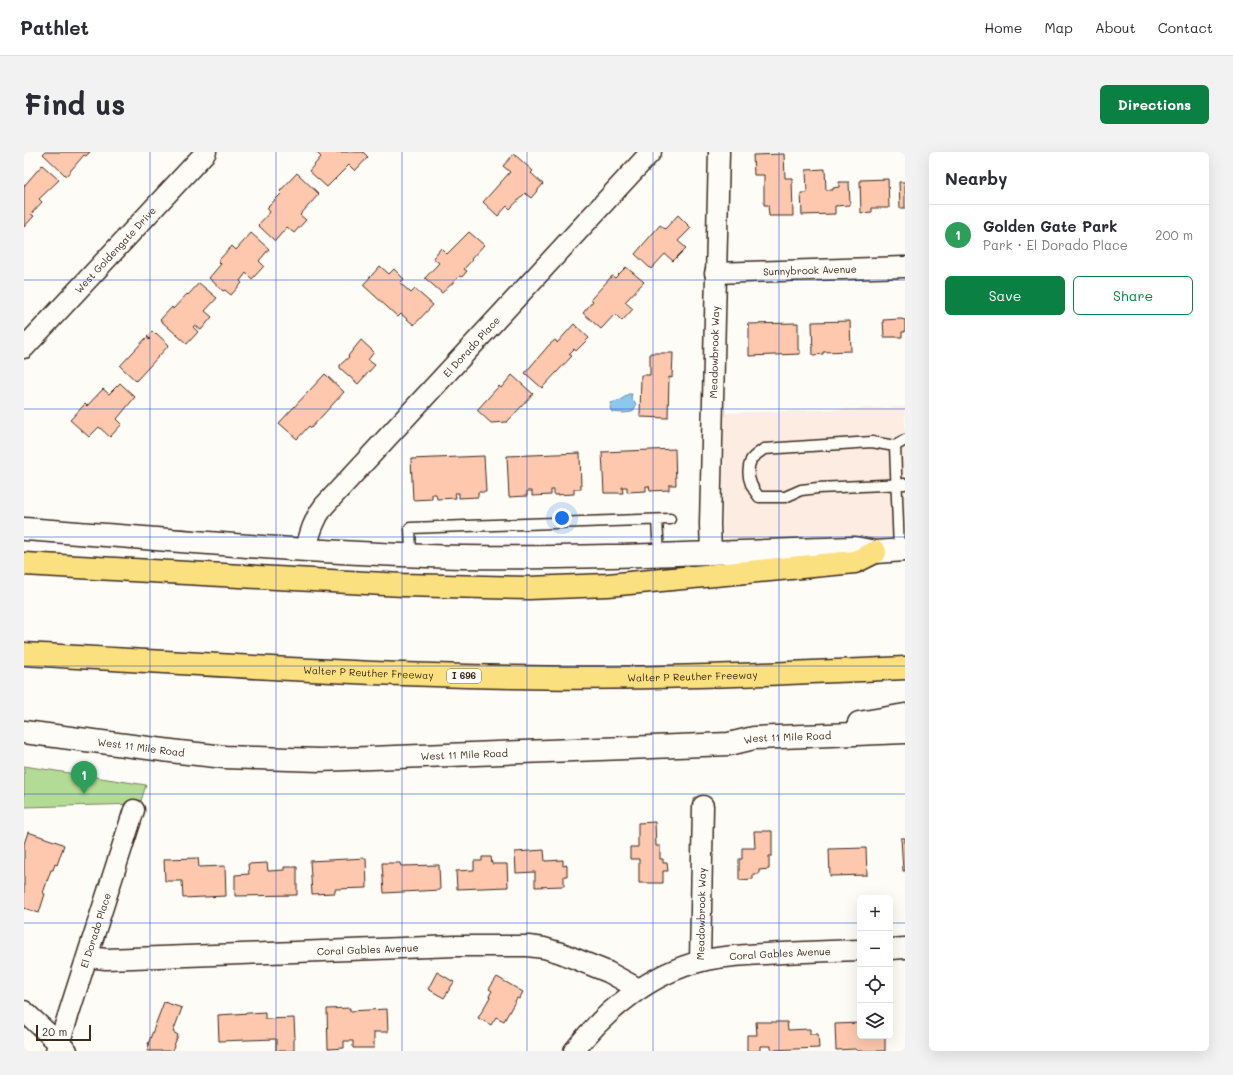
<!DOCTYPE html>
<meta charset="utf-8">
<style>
:root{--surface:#fff;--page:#f2f2f3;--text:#2b2b33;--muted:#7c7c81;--line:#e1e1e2;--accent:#0b8043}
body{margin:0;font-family:Mali,sans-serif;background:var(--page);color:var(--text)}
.controls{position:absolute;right:12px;bottom:12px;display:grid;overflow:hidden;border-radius:6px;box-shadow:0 4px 16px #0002}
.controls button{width:36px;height:36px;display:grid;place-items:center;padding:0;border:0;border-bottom:1px solid var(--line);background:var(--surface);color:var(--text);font:20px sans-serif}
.scale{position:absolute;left:12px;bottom:10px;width:55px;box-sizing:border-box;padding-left:4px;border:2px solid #3b2a1e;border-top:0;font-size:11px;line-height:14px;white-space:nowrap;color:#3b2a1e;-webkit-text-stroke:3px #fdfcf7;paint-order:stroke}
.you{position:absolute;left:538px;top:366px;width:14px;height:14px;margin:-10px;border:3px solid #fff;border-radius:50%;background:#1a73e8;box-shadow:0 0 0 6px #1a73e833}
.badge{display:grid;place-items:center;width:26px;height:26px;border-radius:50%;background:var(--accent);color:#fff;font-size:13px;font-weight:700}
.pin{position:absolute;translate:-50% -33px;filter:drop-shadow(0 1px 2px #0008)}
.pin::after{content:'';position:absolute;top:21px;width:14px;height:12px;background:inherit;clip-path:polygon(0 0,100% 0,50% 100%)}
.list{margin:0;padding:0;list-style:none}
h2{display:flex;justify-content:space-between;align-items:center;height:52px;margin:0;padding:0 16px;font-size:17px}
h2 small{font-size:13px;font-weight:400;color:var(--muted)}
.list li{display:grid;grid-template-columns:26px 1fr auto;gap:12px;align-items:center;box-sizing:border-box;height:60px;padding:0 16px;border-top:1px solid var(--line)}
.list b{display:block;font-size:15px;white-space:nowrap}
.list p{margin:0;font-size:13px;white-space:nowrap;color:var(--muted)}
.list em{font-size:13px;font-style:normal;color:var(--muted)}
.actions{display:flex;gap:8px;padding:12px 16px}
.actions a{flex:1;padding:9px 0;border:1px solid var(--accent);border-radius:6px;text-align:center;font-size:14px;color:var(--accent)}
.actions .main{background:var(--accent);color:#fff}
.icon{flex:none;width:22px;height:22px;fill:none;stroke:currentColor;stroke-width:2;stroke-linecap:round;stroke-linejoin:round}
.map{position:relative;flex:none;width:881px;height:899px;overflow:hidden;border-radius:6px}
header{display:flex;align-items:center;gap:24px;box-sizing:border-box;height:56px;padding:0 20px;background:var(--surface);border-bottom:1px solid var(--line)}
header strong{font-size:19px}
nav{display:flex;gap:22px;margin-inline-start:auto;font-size:14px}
.intro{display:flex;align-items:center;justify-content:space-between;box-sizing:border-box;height:96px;padding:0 24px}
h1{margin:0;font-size:28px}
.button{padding:10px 18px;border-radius:6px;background:var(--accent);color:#fff;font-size:14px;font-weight:700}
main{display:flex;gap:24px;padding:0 24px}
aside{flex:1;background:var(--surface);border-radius:6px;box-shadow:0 4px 16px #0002}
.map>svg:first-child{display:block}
.built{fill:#fdece1}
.green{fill:#b4db96;stroke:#78825a}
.water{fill:#8cc8ec;stroke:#6c899a}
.building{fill:#fdc8ae;stroke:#3b2a1e}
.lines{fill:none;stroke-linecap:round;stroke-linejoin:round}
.service-casing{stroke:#3b2a1e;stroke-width:13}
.minor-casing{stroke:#3b2a1e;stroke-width:23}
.secondary-casing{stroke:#3b2a1e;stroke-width:25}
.motorway-casing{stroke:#3b2a1e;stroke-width:25}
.service{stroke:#fdfcf7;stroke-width:10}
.minor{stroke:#fdfcf7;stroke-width:20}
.secondary{stroke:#fdfcf7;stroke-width:22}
.motorway{stroke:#fbe080;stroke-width:22}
.grid{fill:none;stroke:#1d4ed8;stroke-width:1;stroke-opacity:0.55}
.labels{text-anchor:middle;stroke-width:3;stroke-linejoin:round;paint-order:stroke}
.shield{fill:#fdfcf7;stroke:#75695f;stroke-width:1}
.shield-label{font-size:9px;font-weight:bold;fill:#3b2a1e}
.street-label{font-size:10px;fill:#3b2a1e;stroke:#fdfcf7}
</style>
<header>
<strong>Pathlet</strong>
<nav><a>Home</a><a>Map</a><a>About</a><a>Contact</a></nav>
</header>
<div class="intro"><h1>Find us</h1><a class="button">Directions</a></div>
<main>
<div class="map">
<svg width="881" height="899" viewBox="0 0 881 899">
<rect width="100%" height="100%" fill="#fdfcf7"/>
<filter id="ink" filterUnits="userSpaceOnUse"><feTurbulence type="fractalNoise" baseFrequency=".025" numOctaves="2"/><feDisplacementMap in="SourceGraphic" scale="8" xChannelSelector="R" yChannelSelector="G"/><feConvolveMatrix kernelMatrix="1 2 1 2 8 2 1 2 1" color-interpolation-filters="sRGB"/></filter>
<g filter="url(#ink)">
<!-- built -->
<path class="built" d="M881,255V386L699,393L700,261Z"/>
<!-- green -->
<path class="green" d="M0,614L122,633L116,652L0,655Z"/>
<!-- water -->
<path class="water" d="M604,242H608L607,246L611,250L612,254L608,260L599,261L588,260L586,256L587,251L597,248Z"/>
<!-- building -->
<path class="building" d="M21,0H66L62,4L60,3L42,24L19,2Z
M292,0H339L344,5L331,19L325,13L303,35L285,19L297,5Z
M490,2L509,19L507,21L519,32L507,46L501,41L486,57L483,54L474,64L459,50L486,20L479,14Z
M760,2L761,26H768L769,64H745L744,53H740V23H730L729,3Z
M18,13L35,28L15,47L18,50L7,62L10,64L0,75V34Z
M801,17L802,38H809V36L815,35V30H825L826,53L811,54V62L778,63L777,41H783L782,18Z
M273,21L295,42L276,63L282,68L270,81L263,75L251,89L234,73L246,60L243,56L258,41L256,39Z
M864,27L865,56H848V60L837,61L836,28Z
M875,30H881V56H876Z
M654,63L667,76L654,89L662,96L649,109L641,102L627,117L611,102L636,73L641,77Z
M445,80L460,93L447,107L448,108L440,117L443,119L438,125L436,124L418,141L401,126L415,111L409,106L417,96L423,102Z
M227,81L245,97L235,109L240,114L228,127L222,121L216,129L218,131L207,143L201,138L199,139L185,126L197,112L194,109L208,94L212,98Z
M356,114L365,122L370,117L380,127L376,131L387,141L391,137L409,153L390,173L377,162L374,165L339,133Z
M602,115L620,130L601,150L609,157L598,169L591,162L577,177L559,161L569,149L567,147L588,124L591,126Z
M175,131L193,146L181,159L188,165L177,178L171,173L169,175L174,180L163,192L136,168L148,155L149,157L163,142L164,143Z
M877,167L881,168V180H878V185H860L859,168Z
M826,169L827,199L799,200V202L789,203L788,170Z
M774,171V198H776V202L725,204V174L723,172Z
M550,172L565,186L552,199L550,197L545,202L548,204L518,236L501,221L525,193L531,188L533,190V191Z
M128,179L131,182L132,181L145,193L112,229L96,214L123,185L125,188L126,187L123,184Z
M337,188L350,200L344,208L351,213L334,232L316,216V213L325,205L324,204Z
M626,201H649L648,226L645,225L644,266L616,265L617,223H626Z
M301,222L320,240L287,276L285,274L273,287L255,271Z
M488,223L509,242L483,270L467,271L453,258L475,234L477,236Z
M96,231L111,245L93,267L98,272L86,285L75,275L65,285L46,268L61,252L63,254L79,237L85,242Z
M651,297L652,333H645V338L626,339L625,334H622V339L603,340V335H598L599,341H580L578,300Z
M556,301L557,337H550V342L530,343V338H527V343L508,344V339H503V344L485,345L483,304Z
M460,304L462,340H454V345L435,346V341H431L432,346L413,347L412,342H408V347L389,348L387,307Z
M631,670L632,694H636V707H639V711H643L644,719H639V731H615V707H606V695H614V671Z
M730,679H748V704H745V717L735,718V722H729V727L715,728V707H718V696H731Z
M4,680L36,691L40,693L33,713L31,712L29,718H27L19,741L21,742L15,761L0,756V692Z
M877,686H881V719H879Z
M842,696L843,723L806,724L805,697Z
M520,698L521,709L539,708V714L543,713V724H540V734L511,735V720L492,721L491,700Z
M458,705H467L468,712H483L484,735L433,737L432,719L450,718V709H458Z
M174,706L175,715L201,714L202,744L159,746L158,729H141L140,707Z
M342,706L343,736L311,737V741L288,742L286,709Z
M243,711L244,719L260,718V715H273V743L211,744V723L225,722L224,712Z
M358,711H376L377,714L415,713L416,738L360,741Z
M413,820L430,830L420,846L404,837Z
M473,825L499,840L495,847L493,846L480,869L472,865L467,873L454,866L466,845L465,844L468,839L465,837Z
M140,850L158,856L149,880L154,883L148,899H123L125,893L124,892Z
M326,856V859L363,857L364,880H350V896H329V889H320V896L304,897L303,857Z
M241,860V867L270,866L271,887H270V899H252V887L195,889L194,863Z
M732,870H763L764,878L786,877V882H794L795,896L747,898V894H736V899H723V883H733Z
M836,871V884H861V899H833L831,897L812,898L811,872Z"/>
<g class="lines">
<!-- service casing -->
<g class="service-casing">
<path id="service" d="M881,288L871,294L848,290L740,297C736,300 729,304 727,308C721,322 726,334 735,345H761L777,338L794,336L881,332
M871,294L875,398
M633,368L635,402
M387,403L386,376L646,367"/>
</g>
<!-- minor casing -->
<g class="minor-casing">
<g id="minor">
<path id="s1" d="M691,121L881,115"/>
<path id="s2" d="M0,196L182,0"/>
<path id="s3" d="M282,397C286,381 290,367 300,354L627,0"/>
<path id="s4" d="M687,400L686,372L695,0"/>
<path d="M866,797L881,796"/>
<path id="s5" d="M64,805L82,807L431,794H504L520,796L537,801L584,820L615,837"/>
<path id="s6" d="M676,809L679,654"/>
<path d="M0,859L43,899"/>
<path id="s7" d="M32,899L35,892L110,658"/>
<path id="s8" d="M550,899C582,858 627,821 678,809C698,804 720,803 741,802C773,800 804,799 836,798"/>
</g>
</g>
<!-- secondary casing -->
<g class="secondary-casing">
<g id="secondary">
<path d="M0,377C146,387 292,402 438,405C569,407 700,400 831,396L851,400L881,398"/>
<path d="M835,571L881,563"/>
<path id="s9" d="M0,580L155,600L201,605L296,608L705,592L730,586L881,580"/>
</g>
</g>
<!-- motorway casing -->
<g class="motorway-casing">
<g id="motorway">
<path d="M0,412L379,433L505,436L584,433L831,410L851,400"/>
<path id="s10" d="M0,502C162,511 324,522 487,525C618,528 750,522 881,516"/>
</g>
</g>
<!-- service -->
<use href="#service" class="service"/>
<!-- minor -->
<use href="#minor" class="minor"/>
<!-- secondary -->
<use href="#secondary" class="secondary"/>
<!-- motorway -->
<use href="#motorway" class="motorway"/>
</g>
</g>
<!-- grid -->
<path class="grid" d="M126,0V899M252,0V899M378,0V899M503,0V899M629,0V899M755,0V899M0,128H881M0,257H881M0,385H881M0,514H881M0,642H881M0,771H836M866,771H881"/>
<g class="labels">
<!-- shield labels -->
<rect class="shield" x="423" y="517" width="34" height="14" rx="3"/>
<g class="shield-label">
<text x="440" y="527">I 696</text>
</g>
<!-- street labels -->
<g class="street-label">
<text dy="4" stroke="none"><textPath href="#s2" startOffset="134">West Goldengate Drive</textPath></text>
<text dy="4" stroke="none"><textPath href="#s1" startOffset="95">Sunnybrook Avenue</textPath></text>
<text dy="4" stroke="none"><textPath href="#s3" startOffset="264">El Dorado Place</textPath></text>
<text dy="4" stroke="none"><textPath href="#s4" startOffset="200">Meadowbrook Way</textPath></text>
<text dy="4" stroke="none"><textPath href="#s10" startOffset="345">Walter P Reuther Freeway</textPath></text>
<text dy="4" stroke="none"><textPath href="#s10" startOffset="669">Walter P Reuther Freeway</textPath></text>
<text dy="4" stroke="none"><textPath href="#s9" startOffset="766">West 11 Mile Road</textPath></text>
<text dy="4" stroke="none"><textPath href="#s9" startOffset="118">West 11 Mile Road</textPath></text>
<text dy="4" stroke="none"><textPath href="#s9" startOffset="442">West 11 Mile Road</textPath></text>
<text dy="4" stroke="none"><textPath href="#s6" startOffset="47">Meadowbrook Way</textPath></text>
<text dy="4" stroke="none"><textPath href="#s7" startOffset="127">El Dorado Place</textPath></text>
<text dy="4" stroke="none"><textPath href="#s5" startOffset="280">Coral Gables Avenue</textPath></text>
<text dy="4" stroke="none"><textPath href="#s8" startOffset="238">Coral Gables Avenue</textPath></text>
</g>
</g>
</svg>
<div class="controls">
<button>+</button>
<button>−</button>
<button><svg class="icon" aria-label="locate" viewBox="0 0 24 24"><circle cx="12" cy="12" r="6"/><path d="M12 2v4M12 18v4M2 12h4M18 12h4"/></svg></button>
<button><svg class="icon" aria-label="layers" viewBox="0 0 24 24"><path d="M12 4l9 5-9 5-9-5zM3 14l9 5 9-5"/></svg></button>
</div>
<div class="scale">20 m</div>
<div class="you"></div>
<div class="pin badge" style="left:60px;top:642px;background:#2e9e5b">1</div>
</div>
<aside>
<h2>Nearby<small></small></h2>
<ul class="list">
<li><span class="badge" style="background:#2e9e5b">1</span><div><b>Golden Gate Park</b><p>Park · El Dorado Place</p></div><em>200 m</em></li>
</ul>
<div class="actions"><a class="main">Save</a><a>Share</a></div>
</aside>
</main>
